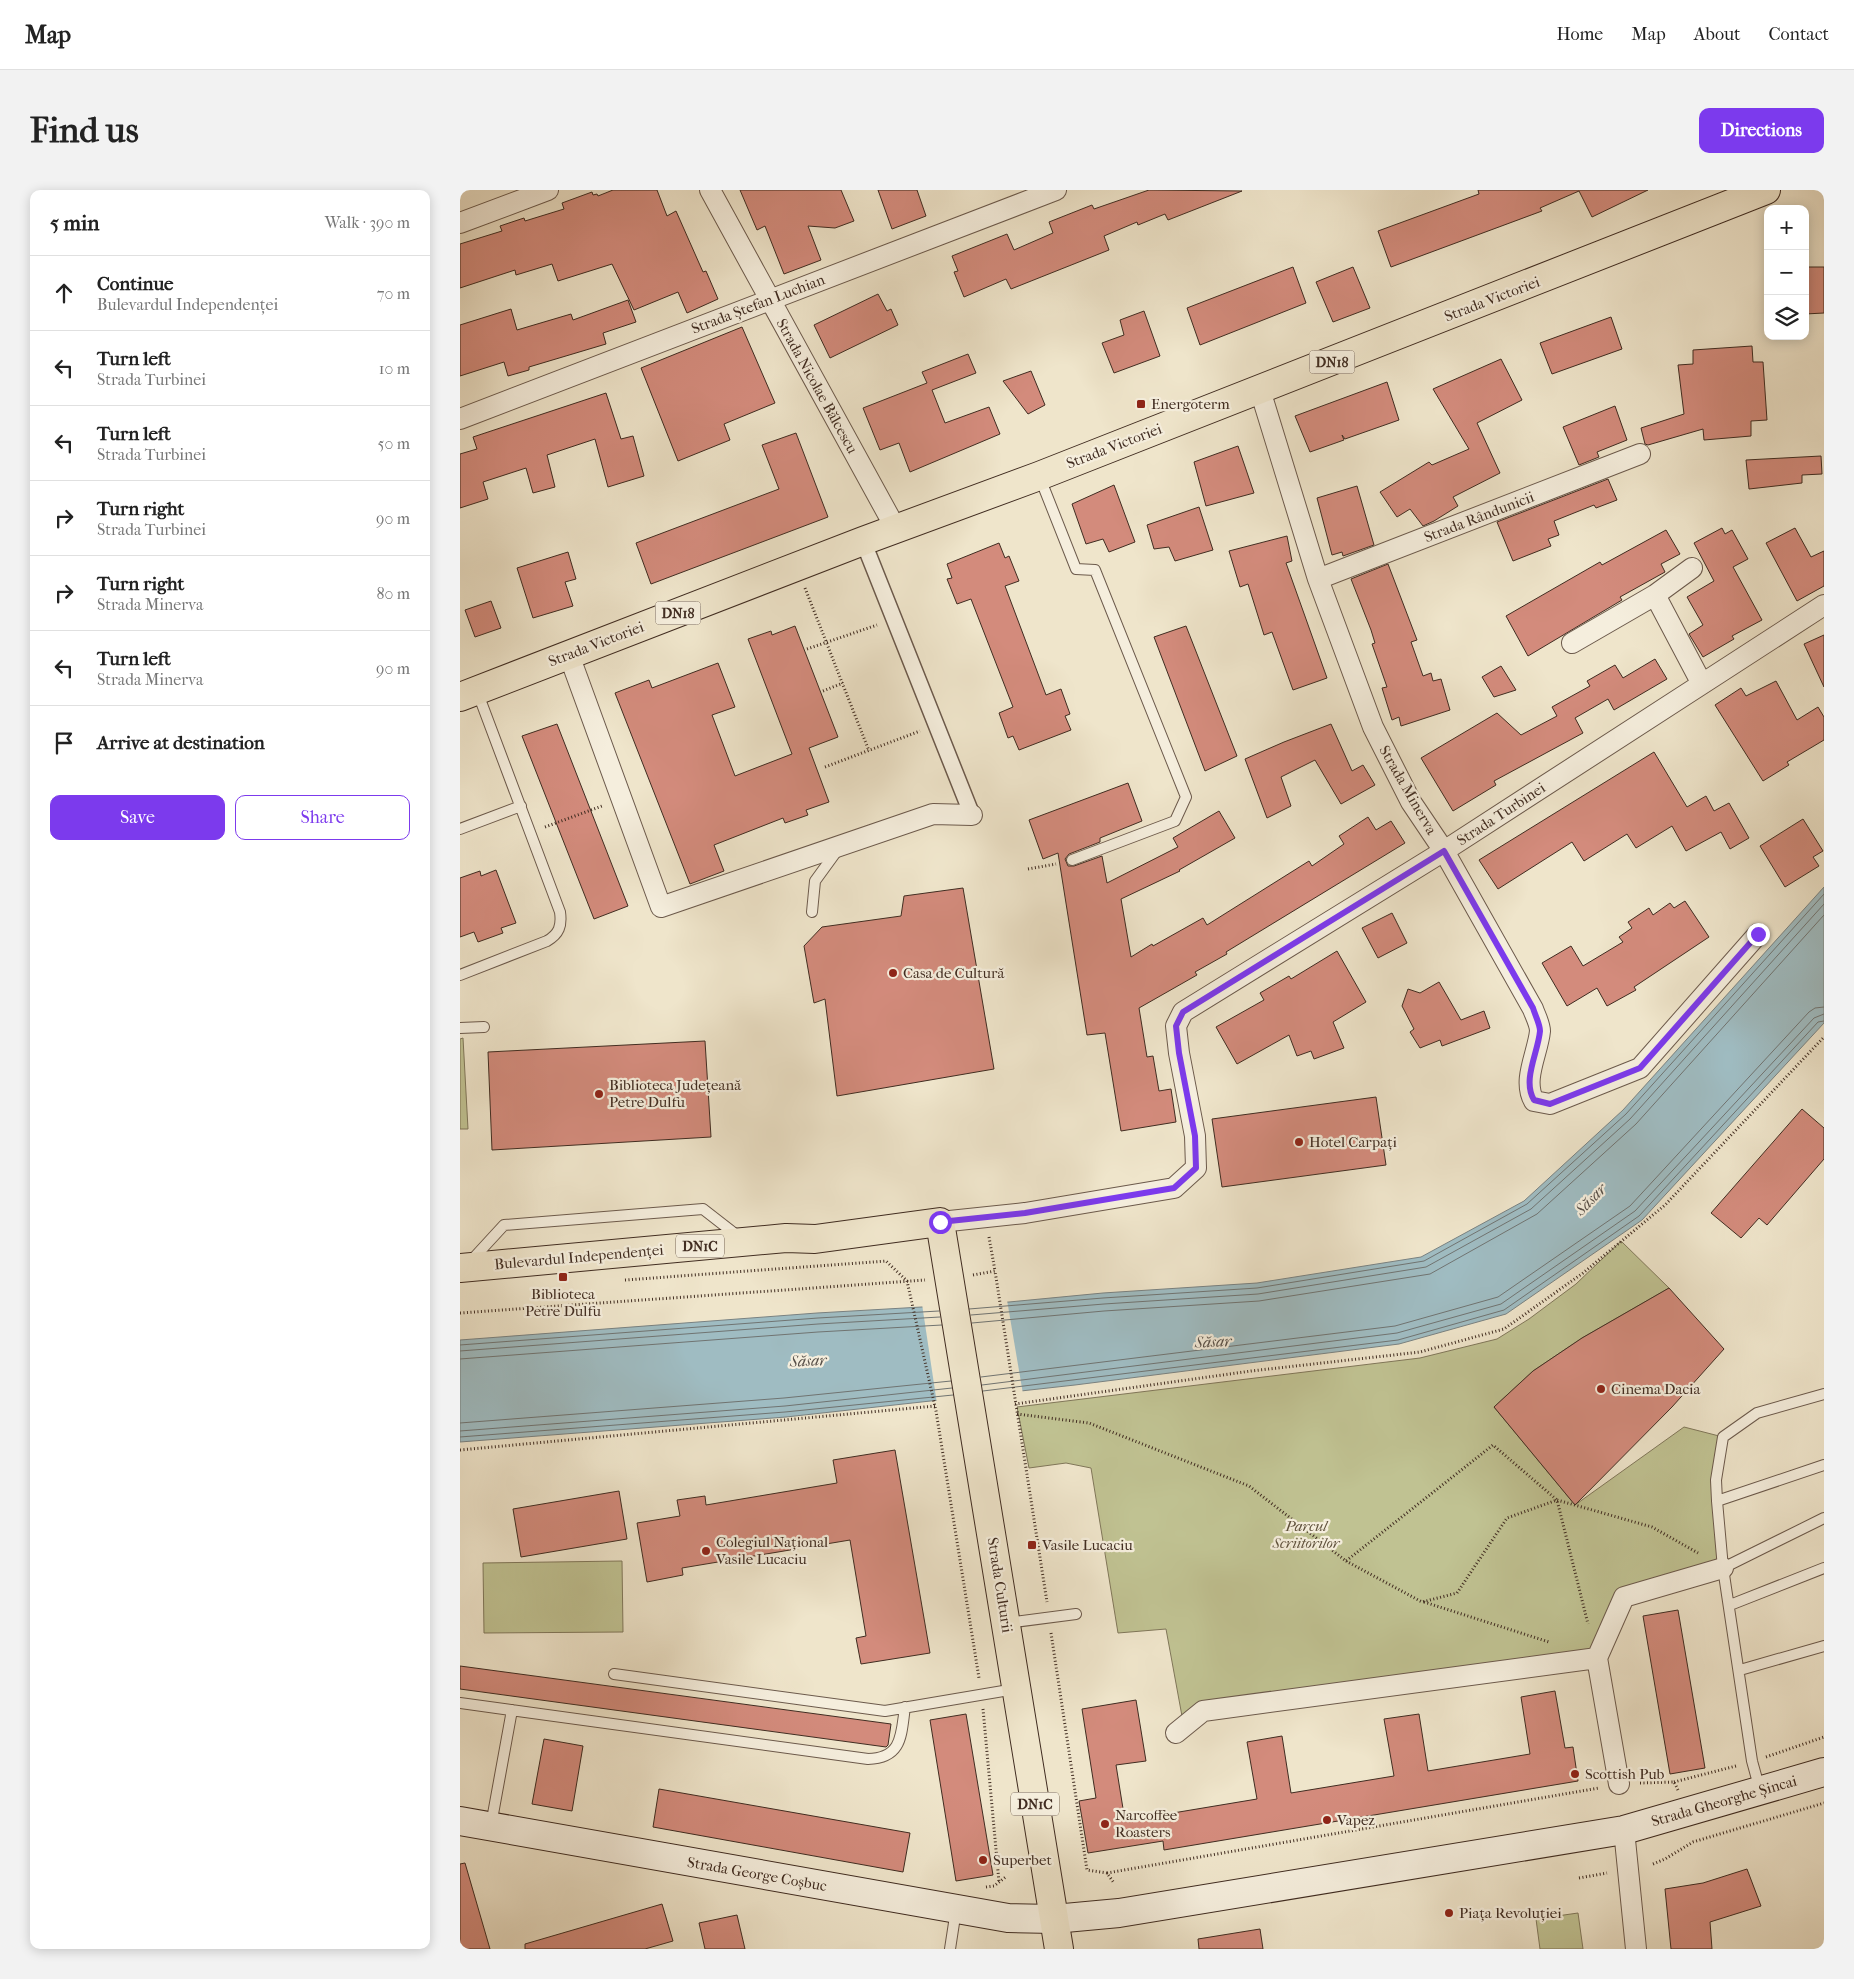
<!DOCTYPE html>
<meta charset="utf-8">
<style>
:root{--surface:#fff;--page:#f2f2f2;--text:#222;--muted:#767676;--line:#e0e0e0;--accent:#7c3aed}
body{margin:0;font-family:"IM FELL French Canon",serif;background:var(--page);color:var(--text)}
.controls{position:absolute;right:15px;top:15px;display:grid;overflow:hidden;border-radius:10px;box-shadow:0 2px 12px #0003}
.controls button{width:45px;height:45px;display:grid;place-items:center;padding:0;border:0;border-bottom:1px solid var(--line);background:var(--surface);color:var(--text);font:25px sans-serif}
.stop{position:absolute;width:15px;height:15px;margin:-11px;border:4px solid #7c3aed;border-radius:50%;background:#fff}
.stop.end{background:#7c3aed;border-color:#fff;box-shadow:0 1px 5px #0008}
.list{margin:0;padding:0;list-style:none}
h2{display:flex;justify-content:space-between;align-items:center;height:65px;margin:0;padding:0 20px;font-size:21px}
h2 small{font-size:16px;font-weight:400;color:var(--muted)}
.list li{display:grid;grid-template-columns:32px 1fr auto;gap:15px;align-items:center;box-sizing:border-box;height:75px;padding:0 20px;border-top:1px solid var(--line)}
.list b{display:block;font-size:19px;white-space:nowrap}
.list p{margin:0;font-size:16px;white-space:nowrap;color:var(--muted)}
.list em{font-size:16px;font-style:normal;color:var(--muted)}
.actions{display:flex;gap:10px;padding:15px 20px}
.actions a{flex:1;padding:11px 0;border:1px solid var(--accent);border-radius:10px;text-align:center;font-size:18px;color:var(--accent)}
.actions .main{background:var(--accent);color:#fff}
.icon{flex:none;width:28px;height:28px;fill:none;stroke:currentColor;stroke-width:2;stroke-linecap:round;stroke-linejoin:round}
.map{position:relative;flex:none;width:1364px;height:1759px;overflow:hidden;border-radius:10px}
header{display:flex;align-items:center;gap:30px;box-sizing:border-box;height:70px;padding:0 25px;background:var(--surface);border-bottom:1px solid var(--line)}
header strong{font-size:24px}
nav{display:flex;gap:28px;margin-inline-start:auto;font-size:18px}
.intro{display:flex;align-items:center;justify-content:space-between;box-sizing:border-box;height:120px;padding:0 30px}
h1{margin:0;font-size:35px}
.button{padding:12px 22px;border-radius:10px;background:var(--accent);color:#fff;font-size:18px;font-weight:700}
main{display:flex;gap:30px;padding:0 30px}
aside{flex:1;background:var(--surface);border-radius:10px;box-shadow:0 2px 12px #0003}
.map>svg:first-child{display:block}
.green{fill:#c0c292;stroke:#80775a}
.water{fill:#9fbcc2;stroke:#798282}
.pier{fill:#efe5cb}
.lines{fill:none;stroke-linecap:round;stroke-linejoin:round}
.shore{stroke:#707472;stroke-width:1}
.building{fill:#d38b7c;stroke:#402c21}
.service-casing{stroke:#6c5a4c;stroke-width:12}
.pedestrian-casing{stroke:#6c5a4c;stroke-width:18}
.minor-casing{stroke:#6c5a4c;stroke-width:22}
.secondary-casing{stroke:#402c21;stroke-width:30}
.primary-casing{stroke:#402c21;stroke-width:30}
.path{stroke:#402c21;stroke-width:3;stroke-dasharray:1 2.5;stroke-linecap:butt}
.service{stroke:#f5eedd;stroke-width:10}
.pedestrian{stroke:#f5eedd;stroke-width:15}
.minor{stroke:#f5eedd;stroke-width:20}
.secondary{stroke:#f5eedd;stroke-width:28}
.primary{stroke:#efe5cb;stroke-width:28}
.route{stroke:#7c3aed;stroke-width:6}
.poi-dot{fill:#8f2418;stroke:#f5eedd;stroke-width:2}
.labels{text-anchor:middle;stroke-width:4.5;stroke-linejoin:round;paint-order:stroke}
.shield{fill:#f5eedd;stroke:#766659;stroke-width:1}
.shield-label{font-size:14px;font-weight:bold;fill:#402c21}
.street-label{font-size:15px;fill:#402c21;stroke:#f5eedd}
.poi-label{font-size:15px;fill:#402c21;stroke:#f5eedd;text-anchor:start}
.park-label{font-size:15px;font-style:italic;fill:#60523d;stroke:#f5eedd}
.water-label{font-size:16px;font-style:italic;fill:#585049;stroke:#f5eedd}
</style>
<header>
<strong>Map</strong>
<nav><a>Home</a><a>Map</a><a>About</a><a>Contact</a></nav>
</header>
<div class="intro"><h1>Find us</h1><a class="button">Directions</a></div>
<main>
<aside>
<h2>5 min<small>Walk · 390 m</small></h2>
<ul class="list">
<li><svg class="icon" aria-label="ahead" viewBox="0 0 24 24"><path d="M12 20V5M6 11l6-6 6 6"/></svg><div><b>Continue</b><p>Bulevardul Independenței</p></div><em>70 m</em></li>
<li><svg class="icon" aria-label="left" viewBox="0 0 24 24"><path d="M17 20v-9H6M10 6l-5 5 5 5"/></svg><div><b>Turn left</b><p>Strada Turbinei</p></div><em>10 m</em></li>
<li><svg class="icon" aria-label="left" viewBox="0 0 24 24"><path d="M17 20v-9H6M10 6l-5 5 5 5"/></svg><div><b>Turn left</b><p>Strada Turbinei</p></div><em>50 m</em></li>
<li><svg class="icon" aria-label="right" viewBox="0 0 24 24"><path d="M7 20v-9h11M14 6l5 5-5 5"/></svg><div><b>Turn right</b><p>Strada Turbinei</p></div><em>90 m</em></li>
<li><svg class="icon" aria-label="right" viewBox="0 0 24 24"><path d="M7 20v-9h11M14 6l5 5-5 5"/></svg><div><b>Turn right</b><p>Strada Minerva</p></div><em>80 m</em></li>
<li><svg class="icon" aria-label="left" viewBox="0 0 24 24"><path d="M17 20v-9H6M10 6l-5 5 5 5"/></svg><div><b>Turn left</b><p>Strada Minerva</p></div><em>90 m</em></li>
<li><svg class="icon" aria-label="arrive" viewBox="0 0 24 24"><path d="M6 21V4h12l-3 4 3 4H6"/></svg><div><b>Arrive at destination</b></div></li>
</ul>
<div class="actions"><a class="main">Save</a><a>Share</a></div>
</aside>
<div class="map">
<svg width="1364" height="1759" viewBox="0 0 1364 1759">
<rect width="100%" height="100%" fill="#efe5cb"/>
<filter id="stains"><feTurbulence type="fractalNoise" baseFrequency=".004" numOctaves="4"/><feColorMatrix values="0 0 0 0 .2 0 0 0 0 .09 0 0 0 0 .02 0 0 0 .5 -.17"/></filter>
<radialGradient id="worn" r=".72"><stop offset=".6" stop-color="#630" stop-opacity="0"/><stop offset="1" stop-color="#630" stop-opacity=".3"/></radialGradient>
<!-- green -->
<path class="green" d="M3,848L8,939H0V849Z
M1161,1051L1209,1098L1122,1148L1073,1181L1034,1217L1115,1315L1224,1237L1263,1247L1256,1290L1263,1378L1164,1407L1137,1468L743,1521L724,1537L706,1439L658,1443L631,1278L606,1273L569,1278L557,1217L960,1168L1037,1149L1069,1129L1116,1094Z
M162,1371L163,1442L24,1443L23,1373Z
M1118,1723L1123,1759H1080L1076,1729Z"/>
<!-- water -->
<path class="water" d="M1364,697V833L1182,1030L1046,1124L939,1154L615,1195L326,1227L0,1252V1150L357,1123L549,1112L643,1103L797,1093L961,1067L1064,1011L1163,920Z"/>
<!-- pier -->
<path class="pier" d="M547,1110L563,1204L477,1214L462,1114Z"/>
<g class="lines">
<!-- shore -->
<path class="shore" d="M509,1119L643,1108L797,1098L964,1071L1067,1014L1166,924L1364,704
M511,1125L644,1114L798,1104L966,1077L1071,1019L1170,929L1364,714
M512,1133L644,1121L799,1111L970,1084L1077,1024L1176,934L1364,725
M0,1155L358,1128L479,1121
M0,1161L358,1134L480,1127
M0,1169L358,1142L482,1135
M521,1187L935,1136L1038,1107L1170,1016L1349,822L1355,818L1364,817
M522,1195L937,1143L1041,1114L1175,1021L1354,828L1364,824
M523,1201L938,1150L1044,1120L1179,1026L1358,832L1364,831
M0,1233L324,1208L491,1191
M0,1241L325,1216L492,1198
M0,1247L325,1222L493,1205"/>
</g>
<!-- building -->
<path class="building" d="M153,0H197L207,26L216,21L243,82L246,81L258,109L227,123L218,102L174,120L152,74L98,91L92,74L56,85L55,80L0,98V54L42,41L40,36L64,28L65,31L104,19L102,13L132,2L133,5L137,4L138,6Z
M280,0H381L394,31L375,38L348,36L361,70L324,84L305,36L297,40Z
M418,0H457L466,26L432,39Z
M689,0L782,1L708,30L705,24L678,35L677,32L644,46L649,60L551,99L546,89L504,107L494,82L498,81L492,66L547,44L554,60L593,43L589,32L632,15L634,19Z
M1018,0H1188L1132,27L1119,1L1080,18L1082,21L931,77L918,41L1019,4Z
M833,77L846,113L740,155L727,118Z
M893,77L910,118L873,132L856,92Z
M1345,77H1364V123L1345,124Z
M418,104L427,121L431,119L438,135L370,168L354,135Z
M168,110L176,132L143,143L146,154L69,177V180L48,186L44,172L0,186V135L51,119L57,140L111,124L113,130Z
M684,121L700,166L654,183L642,153L664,145L660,130Z
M1151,127L1162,159L1092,184L1080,153Z
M282,137L315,213L264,234L270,250L218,271L181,178Z
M1292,156L1293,172H1303L1307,230L1291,231V246L1244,250L1243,239L1188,255L1185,254L1181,238L1224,224L1218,175L1233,174V160Z
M508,164L516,183L472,200L485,233L529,217L540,244L450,282L439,253L420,260L403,218L467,193L462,182Z
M1041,169L1062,210L1017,233L1040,283L993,307L998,316L974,331L963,336L950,319L937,327L920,302L969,272L972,275L1009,259L973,199Z
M571,181L585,215L568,224L543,191Z
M927,192L939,230L885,249L882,245L884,250L850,262L835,226Z
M146,203L161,249L173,246L184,286L148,297L135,249L87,265L95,297L73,303L66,278L23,292L28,309L0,318V264L17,259L13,247Z
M1155,216L1167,250L1137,262L1139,267L1119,275L1103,237Z
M336,243L368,327L191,394L176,353L319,299L302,255Z
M778,256L794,303L746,316L734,272Z
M1361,266L1362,284L1342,285V293L1289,299L1286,270Z
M1148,289L1157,310L1136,318L1134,315L1094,331L1099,345L1088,349L1091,356L1053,371L1037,332Z
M654,295L675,352L649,362L643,349L626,354L612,314Z
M897,296L914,355L883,366L882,362L872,365L857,308Z
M739,317L753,360L715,371L709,357L694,359L687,335Z
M1262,338L1265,344L1272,340L1288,369L1273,377L1302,430L1272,446L1274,449L1243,467L1229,444L1243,435L1227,407L1254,391L1234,353Z
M1335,338L1351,367L1364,361V396L1337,411L1306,353Z
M1206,340L1220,364L1201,374L1205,382L1160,407L1162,410L1068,466L1046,426L1140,372L1142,375Z
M827,346L832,371L826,373L867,488L833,500L812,442L804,445L788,394L780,397L769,361Z
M539,353L545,368L549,366L559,391L545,396L586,505L601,499L610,524L605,526L611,540L559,560L553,546L548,548L539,523L553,517L511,409L497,414L487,389L492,388L487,374Z
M108,362L116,389L105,392L113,416L73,428L57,378Z
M928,374L957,450L951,452L963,486L971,483L973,491L981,489L990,520L941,536L939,527L932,530L922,498L927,497L912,454L915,453L911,440L891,389Z
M31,411L41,438L15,447L5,420Z
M335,436L378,547L349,558L369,612L346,620L348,625L325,633L323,628L254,655L264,681L230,694L155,503L189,490L192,498L258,473L275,517L252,525L275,586L332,564L288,449L311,441L312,445Z
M726,436L777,566L745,581L694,447Z
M1364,445V497L1344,454Z
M1195,469L1207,489L1154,520L1148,509L1115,528L1123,543L1034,591L1036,595L993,621L961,568L1037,523L1061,545L1097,526L1092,517L1130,496L1127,491L1155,475L1163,488Z
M1041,476L1056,500L1034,507L1022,487Z
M1316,491L1337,530L1358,517L1364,527V550L1327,572L1329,575L1303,591L1255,515L1281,498L1286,506Z
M97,534L168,716L134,729L62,546Z
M871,534L892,581L903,575L915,595L881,614L855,570L821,587L831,616L807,628L785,569L824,552Z
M1194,562L1227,617L1246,606L1254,621L1269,613L1289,648L1270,659L1261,642L1226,661L1212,636L1176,658L1167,644L1124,671L1112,652L1038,699L1019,670Z
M668,593L682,631L640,648V652L609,664L605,669L608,676H614L642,666L647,693L718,657L713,648L759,621L775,648L719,680L720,681L661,709L671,767L692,754L693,756L743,728L747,735L849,671L852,676L884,654L879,646L908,627L916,640L931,631L945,653L766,762L767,764L735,782L737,785L679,818L687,867L693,866L699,901L711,899L716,932L661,941L645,843L627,845L598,663L583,669L569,630Z
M1343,629L1363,661L1353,667L1359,676L1325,697L1300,656Z
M36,680L56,733L41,738L43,743L18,752L14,742L0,747V688L20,681L21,686Z
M503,698L534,879L377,906L365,809L354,813L344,756L362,737L441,726L444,706Z
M1225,711L1249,747L1174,797L1176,800L1147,816L1137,798L1107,816L1082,773L1111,756L1123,776L1163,752L1159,747L1172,738L1168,732L1189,718L1193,725L1210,713L1214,718Z
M932,723L947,753L918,768L902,738Z
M877,761L906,812L873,832L884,858L854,869L851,861L837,866L829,845L777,874L756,837L804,810L800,803L829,786L831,789Z
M979,792L1001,830L1024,821L1030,838L982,856L980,850L960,858L950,842L954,839L942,816L948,799L960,803Z
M245,851L251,947L32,960L28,862Z
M916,907L926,975L762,997L752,929Z
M1342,919L1364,938V969L1307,1035L1299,1028L1281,1048L1251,1023Z
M1209,1098L1264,1159L1212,1217L1115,1315L1034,1217L1073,1181L1122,1148Z
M435,1260L470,1463L401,1474L396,1448L406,1446L390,1350L222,1378L223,1385L187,1392L177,1333L220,1326L217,1310L245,1306L246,1315L377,1293L373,1270Z
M159,1301L167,1349L61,1367L53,1319Z
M1218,1420L1245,1578L1210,1584L1183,1426Z
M0,1476L431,1534L428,1555L426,1557L0,1499Z
M1095,1501L1105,1558L1113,1557L1118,1591L704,1660L703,1651L628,1663L619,1611L636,1608L622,1519L676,1510L686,1571L656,1575L665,1631L797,1609L787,1552L822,1546L831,1603L934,1586L924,1529L959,1524L968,1581L1070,1564L1061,1507Z
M506,1524L533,1685L496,1691L470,1530Z
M84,1549L123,1556L112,1621L72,1614Z
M199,1599L450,1643L443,1682L193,1637Z
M5,1673L30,1759H0V1674Z
M1287,1679L1301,1716L1250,1732L1252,1759H1211L1205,1699L1243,1693Z
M202,1714L213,1751L185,1759H65V1754Z
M277,1725L285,1759H245L239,1733Z
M800,1739L803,1759H739L738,1749Z"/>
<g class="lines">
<!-- service casing -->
<g class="service-casing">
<path id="service" d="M580,288L616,379L635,380L726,607L715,631L612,670
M0,639L61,616
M352,722L355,691L379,658
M0,785L87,751C99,744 102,736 100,722L17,501
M0,838L24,837
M10,1072L44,1035L243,1019L279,1047
M1257,1311L1364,1275
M1263,1378L1364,1328
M1270,1415L1364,1378
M547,1433L616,1424
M1280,1480L1364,1456
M154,1484L425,1521L555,1499
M0,1513L408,1569C443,1568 441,1544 445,1517
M1300,1600L1292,1571L1263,1378L1257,1311L1256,1290L1263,1247L1297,1223L1364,1204
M31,1635L52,1520
M490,1759L496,1720"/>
</g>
<!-- pedestrian casing -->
<g class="pedestrian-casing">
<path id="pedestrian" d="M403,351L512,625"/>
</g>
<!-- minor casing -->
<g class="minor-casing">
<path id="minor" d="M250,0L436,339
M0,33L88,0
M800,200L858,389L913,537L951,612L984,661L1073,819C1075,825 1080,834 1080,841C1078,863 1062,890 1074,911L1090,914L1180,878L1298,744
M0,229L596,0
M858,389L1180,264
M1195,405L1242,494
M1112,453L1195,405L1232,378
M109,465L201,717L473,624L512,625
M480,1032L565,1023L714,998L736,978L735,946L719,863L716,836L723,822L984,661L1364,415
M1137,1468L1159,1594
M716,1543L743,1521L1137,1468L1164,1407L1263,1378
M1164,1640L1176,1759"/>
</g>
<!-- secondary casing -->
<g class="secondary-casing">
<path id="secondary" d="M0,1631L548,1728L594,1729L659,1723L1164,1640L1364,1582"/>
</g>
<!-- primary casing -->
<g class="primary-casing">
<path id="primary" d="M0,507L403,351L579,286L1306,0
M0,1078L326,1048L355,1049L480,1032L599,1759"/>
</g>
<!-- path -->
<path class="path" d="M345,398L409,561
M347,459L417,435
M363,501L383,493
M365,577L460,541
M85,637L142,616
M568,679L596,674
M529,1047L535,1081
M513,1085L535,1081L587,1412
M165,1090L426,1071L447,1091L476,1221L519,1488
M0,1123L465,1090
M555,1214L791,1181L960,1162L1044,1139L1123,1083L1205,1015L1364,847
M557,1224L629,1233L789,1296L886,1371L1033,1255L1097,1310L1128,1434
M0,1260L475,1216
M886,1371L962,1412L997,1403L1047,1328L1097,1310L1192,1337L1238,1363
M964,1412L1089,1452
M591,1443L627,1680L647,1683L654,1693
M523,1519L539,1692
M1306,1567L1364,1547
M1214,1592L1276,1576
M1180,1593L1214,1592L1218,1600
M1193,1674L1205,1669L1233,1652L1364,1613
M647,1683L1139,1598
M1119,1688L1147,1683
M526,1697L534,1696L547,1686"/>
<!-- service -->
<use href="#service" class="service"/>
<!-- pedestrian -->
<use href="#pedestrian" class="pedestrian"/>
<!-- minor -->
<use href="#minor" class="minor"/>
<!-- secondary -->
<use href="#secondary" class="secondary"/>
<!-- primary -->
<use href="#primary" class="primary"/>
</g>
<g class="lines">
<!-- route -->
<path class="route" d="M480,1032L565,1023L714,998L736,978L735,946L719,863L716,836L723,822L984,661L1073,818C1075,825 1080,834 1080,841C1078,863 1062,890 1074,910L1090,914L1180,878L1298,744"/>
</g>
<!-- markers -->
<g class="poi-dot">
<rect x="676" y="209" width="10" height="10" rx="2.5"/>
<circle cx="433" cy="783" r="5"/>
<circle cx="139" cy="904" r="5"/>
<circle cx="839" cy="952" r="5"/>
<rect x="98" y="1082" width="10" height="10" rx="2.5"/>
<circle cx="1141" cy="1199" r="5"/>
<rect x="567" y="1350" width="10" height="10" rx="2.5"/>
<circle cx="246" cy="1361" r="5"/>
<circle cx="1115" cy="1584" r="5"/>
<circle cx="867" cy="1630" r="5"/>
<circle cx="645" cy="1634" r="5"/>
<circle cx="523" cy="1670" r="5"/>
<circle cx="989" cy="1723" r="5"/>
</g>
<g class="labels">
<!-- shield labels -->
<g class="shield">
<rect x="849.5" y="160.5" width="45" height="23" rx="4"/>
<rect x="195.5" y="411.5" width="45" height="23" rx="4"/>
<rect x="216" y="1044.5" width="48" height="23" rx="4"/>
<rect x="551" y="1602.5" width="48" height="23" rx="4"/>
</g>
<g class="shield-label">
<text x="872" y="177">DN18</text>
<text x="218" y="428">DN18</text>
<text x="240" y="1061">DN1C</text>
<text x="575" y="1619">DN1C</text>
</g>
<!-- street labels -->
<g class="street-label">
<text transform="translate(1032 109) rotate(-21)" y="5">Strada Victoriei</text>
<text transform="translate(298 114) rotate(-21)" y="5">Strada Ștefan Luchian</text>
<text transform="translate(357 196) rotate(61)" y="5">Strada Nicolae Bălcescu</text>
<text transform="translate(654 256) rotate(-21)" y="5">Strada Victoriei</text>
<text transform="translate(1019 327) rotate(-21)" y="5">Strada Rândunicii</text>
<text transform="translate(136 454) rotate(-21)" y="5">Strada Victoriei</text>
<text transform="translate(948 600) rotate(60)" y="5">Strada Minerva</text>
<text transform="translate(1041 624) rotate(-33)" y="5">Strada Turbinei</text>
<text transform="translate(119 1067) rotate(-5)" y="5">Bulevardul Independenței</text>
<text transform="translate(540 1395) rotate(81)" y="5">Strada Culturii</text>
<text transform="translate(1264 1611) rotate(-16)" y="5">Strada Gheorghe Șincai</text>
<text transform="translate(297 1684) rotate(10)" y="5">Strada George Coșbuc</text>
</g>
<!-- poi labels -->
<g class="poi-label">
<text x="691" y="219">Energoterm</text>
<text x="443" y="788">Casa de Cultură</text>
<text x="149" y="900">Biblioteca Județeană<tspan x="149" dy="17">Petre Dulfu</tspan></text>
<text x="849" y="957">Hotel Carpați</text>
<text x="103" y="1109" text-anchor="middle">Biblioteca<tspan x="103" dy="17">Petre Dulfu</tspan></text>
<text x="1151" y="1204">Cinema Dacia</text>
<text x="256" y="1357">Colegiul Național<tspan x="256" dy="17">Vasile Lucaciu</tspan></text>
<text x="582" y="1360">Vasile Lucaciu</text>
<text x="1125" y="1589">Scottish Pub</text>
<text x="655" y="1630">Narcoffee<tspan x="655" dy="17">Roasters</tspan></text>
<text x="877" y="1635">Vapez</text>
<text x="533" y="1675">Superbet</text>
<text x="999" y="1728">Piața Revoluției</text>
</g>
<!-- park labels -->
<g class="park-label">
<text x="846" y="1341">Parcul<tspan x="846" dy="17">Scriitorilor</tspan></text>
</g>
<!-- water labels -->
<g class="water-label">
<text transform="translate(1130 1009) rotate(-46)" y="6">Săsar</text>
<text transform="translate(753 1151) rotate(-3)" y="6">Săsar</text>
<text transform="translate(348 1170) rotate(-3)" y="6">Săsar</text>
</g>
</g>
<rect width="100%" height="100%" filter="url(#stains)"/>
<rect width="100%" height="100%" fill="url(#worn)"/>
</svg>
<div class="controls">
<button>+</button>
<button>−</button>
<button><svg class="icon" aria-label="layers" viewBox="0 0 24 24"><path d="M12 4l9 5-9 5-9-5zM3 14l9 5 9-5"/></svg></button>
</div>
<div class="stop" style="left:480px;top:1032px"></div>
<div class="stop end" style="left:1298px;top:744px"></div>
</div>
</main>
